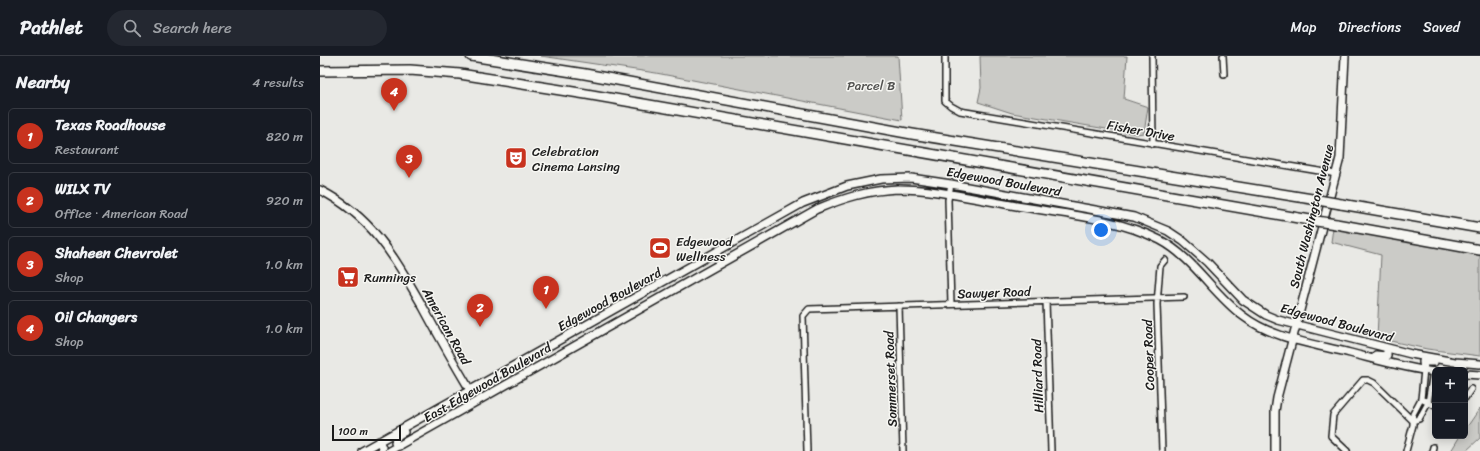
<!DOCTYPE html>
<meta charset="utf-8">
<style>
:root{--surface:#171b24;--page:#242831;--text:#f1f3f6;--muted:#9ea1a6;--line:#363941;--accent:#c8321e}
body{margin:0;font-family:Sriracha,sans-serif;background:var(--page);color:var(--text)}
.controls{position:absolute;right:12px;bottom:12px;display:grid;overflow:hidden;border-radius:6px;box-shadow:0 2px 10px #0003}
.controls button{width:36px;height:36px;display:grid;place-items:center;padding:0;border:0;border-bottom:1px solid var(--line);background:var(--surface);color:var(--text);font:20px sans-serif}
.scale{position:absolute;left:12px;bottom:10px;width:69px;box-sizing:border-box;padding-left:4px;border:2px solid #1c1c1c;border-top:0;font-size:11px;line-height:14px;white-space:nowrap;color:#1c1c1c;-webkit-text-stroke:3px #f6f6f2;paint-order:stroke}
.you{position:absolute;left:781px;top:174px;width:14px;height:14px;margin:-10px;border:3px solid #fff;border-radius:50%;background:#1a73e8;box-shadow:0 0 0 6px #1a73e833}
.badge{display:grid;place-items:center;width:26px;height:26px;border-radius:50%;background:var(--accent);color:#fff;font-size:13px;font-weight:700}
.pin{position:absolute;translate:-50% -33px;filter:drop-shadow(0 1px 2px #0008)}
.pin::after{content:'';position:absolute;top:21px;width:14px;height:12px;background:inherit;clip-path:polygon(0 0,100% 0,50% 100%)}
.list{margin:0;padding:0;list-style:none}
h2{display:flex;justify-content:space-between;align-items:center;height:52px;margin:0;padding:0 16px;font-size:17px}
h2 small{font-size:13px;font-weight:400;color:var(--muted)}
.list li{display:grid;grid-template-columns:26px 1fr auto;gap:12px;align-items:center;box-sizing:border-box;height:56px;margin:0 8px 8px;padding:0 8px;border:1px solid var(--line);border-radius:6px}
.list b{display:block;font-size:15px;white-space:nowrap}
.list p{margin:0;font-size:13px;white-space:nowrap;color:var(--muted)}
.list em{font-size:13px;font-style:normal;color:var(--muted)}
.icon{flex:none;width:22px;height:22px;fill:none;stroke:currentColor;stroke-width:2;stroke-linecap:round;stroke-linejoin:round}
.map{position:relative;flex:none;width:1160px;height:395px;overflow:hidden}
header{display:flex;align-items:center;gap:24px;box-sizing:border-box;height:56px;padding:0 20px;background:var(--surface);border-bottom:1px solid var(--line)}
header strong{font-size:19px}
nav{display:flex;gap:22px;margin-inline-start:auto;font-size:14px}
.search{width:280px;height:36px;background:var(--page);display:flex;align-items:center;gap:10px;box-sizing:border-box;padding:0 14px;border-radius:22px;color:var(--muted);font-size:15px}
main{display:flex}
aside{flex:1;background:var(--surface)}
.map>svg:first-child{display:block}
.green{fill:#cbcbc7;stroke:#747472}
.lines{fill:none;stroke-linecap:round;stroke-linejoin:round}
.street-casing{stroke:#1c1c1c;stroke-width:8}
.secondary-casing{stroke:#1c1c1c;stroke-width:10}
.highway-casing{stroke:#1c1c1c;stroke-width:12}
.street{stroke:#f6f6f2;stroke-width:5}
.secondary{stroke:#f6f6f2;stroke-width:7}
.highway{stroke:#f6f6f2;stroke-width:9}
.highway-bridge-casing{stroke:#1c1c1c;stroke-width:12;stroke-linecap:butt}
.highway-bridge{stroke:#f6f6f2;stroke-width:9}
.labels{text-anchor:middle;stroke-width:3;stroke-linejoin:round;paint-order:stroke}
.park-label{font-size:13px;fill:#51514f;stroke:#f6f6f2}
.street-label{font-size:13px;fill:#1c1c1c;stroke:#f6f6f2}
.poi-label{font-size:13px;fill:#1c1c1c;stroke:#f6f6f2;text-anchor:start}
</style>
<header>
<strong>Pathlet</strong>
<div class="search"><svg class="icon" aria-label="search" viewBox="0 0 24 24"><circle cx="10" cy="10" r="6"/><path d="M15 15l6 6"/></svg>Search here</div>
<nav><a>Map</a><a>Directions</a><a>Saved</a></nav>
</header>
<main>
<aside>
<h2>Nearby<small>4 results</small></h2>
<ul class="list">
<li><span class="badge">1</span><div><b>Texas Roadhouse</b><p>Restaurant</p></div><em>820 m</em></li>
<li><span class="badge">2</span><div><b>WILX TV</b><p>Office · American Road</p></div><em>920 m</em></li>
<li><span class="badge">3</span><div><b>Shaheen Chevrolet</b><p>Shop</p></div><em>1.0 km</em></li>
<li><span class="badge">4</span><div><b>Oil Changers</b><p>Shop</p></div><em>1.0 km</em></li>
</ul>
</aside>
<div class="map">
<svg width="1160" height="395" viewBox="0 0 1160 395">
<rect width="100%" height="100%" fill="#e9e9e5"/>
<filter id="ink" filterUnits="userSpaceOnUse"><feTurbulence type="fractalNoise" baseFrequency=".025" numOctaves="2"/><feDisplacementMap in="SourceGraphic" scale="8" xChannelSelector="R" yChannelSelector="G"/><feConvolveMatrix kernelMatrix="1 2 1 2 8 2 1 2 1" color-interpolation-filters="sRGB"/></filter>
<g filter="url(#ink)">
<!-- green -->
<path class="green" d="M221,0H578L582,64L336,17Z
M660,0H807L804,43L828,51L824,77L816,78L692,57L658,46L661,32Z
M1013,172L1160,198V300L1107,293L1057,282L1061,199L1011,186Z
M1160,352V382L1146,395H1131L1140,380H1145V374Z"/>
<g class="lines">
<!-- street casing -->
<g class="street-casing">
<path id="street" d="M625,0V45L631,50L640,55L1011,117L1016,119
M832,0L833,88
M903,0L904,18
M631,128L628,144L631,248
M726,245L731,395
M579,250L583,395
M1145,342L1151,333
M1101,343L1115,350
M1093,365L1099,363L1108,347L1113,316
M487,395L483,260L489,253L864,241
M842,395L837,248L840,210L845,204
M1027,395L1011,380L1013,359L1043,324H1048L1054,327L1093,365
M1086,395L1093,369V358L1101,343L1104,314
M1112,395L1113,391"/>
</g>
<!-- secondary casing -->
<g class="secondary-casing">
<path id="secondary" d="M0,134C53,161 75,202 103,251C118,279 134,307 150,334
M1056,299L1067,300V292
M1104,314L1103,306H1114
M1145,318L1160,319
M59,385L62,391L61,395
M79,390L75,387C75,381 79,378 84,376
M42,395L483,147L527,130L561,123L591,122L631,128L814,161L848,175L863,185L887,206L923,244L946,259L958,264L1091,298L1135,306L1160,308
M69,395L497,153C524,142 549,134 578,133C616,133 654,143 691,149C740,158 795,161 840,184C874,202 893,238 923,260C953,283 995,288 1030,297C1058,304 1086,312 1115,316
M955,395V355L957,342L1020,102L1025,0"/>
</g>
<!-- highway casing -->
<g class="highway-casing">
<path id="highway" d="M151,0L265,18L592,78L998,144
M0,15L90,14L140,18L266,38L990,164
M1021,148L1160,172
M1016,168L1160,194"/>
</g>
<!-- street -->
<use href="#street" class="street"/>
<!-- secondary -->
<use href="#secondary" class="secondary"/>
<!-- highway -->
<use href="#highway" class="highway"/>
<!-- highway-bridge casing -->
<g class="highway-bridge-casing">
<path id="highway-bridge" d="M998,144L1021,148
M990,164L1016,168"/>
</g>
<!-- highway-bridge -->
<use href="#highway-bridge" class="highway-bridge"/>
</g>
</g>
<!-- icons -->
<defs>
<g id="theatre-square" transform="scale(1.15)"><rect x="-9" y="-9" width="18" height="18" rx="4" fill="#c8321e" stroke="#f6f6f2"/><path d="M-5-5.5Q0-4 5-5.5V0Q5 5 0 6Q-5 5-5 0ZM-3.3-2.5H-1v1.5H-3.3ZM1-2.5H3.3v1.5H1ZM-2.8 1Q0 5.5 2.8 1Z" fill="#fff"/></g>
<g id="stadium-square" transform="scale(1.15)"><rect x="-9" y="-9" width="18" height="18" rx="4" fill="#c8321e" stroke="#f6f6f2"/><path d="M0-5a6.5 5 0 1 0 0 10a6.5 5 0 1 0 0-10ZM-3.5-1.8h7v3.6h-7Z" fill="#fff"/></g>
<g id="supermarket-square" transform="scale(1.15)"><rect x="-9" y="-9" width="18" height="18" rx="4" fill="#c8321e" stroke="#f6f6f2"/><path d="M-6-5.5h2.5l.6 2H6L4.5 2H-2.5L-4.4-4H-6ZM-1.5 3.2a1.3 1.3 0 1 0 .1 0ZM3 3.2a1.3 1.3 0 1 0 .1 0Z" fill="#fff"/></g>
</defs>
<g fill-rule="evenodd">
<use href="#theatre-square" x="196" y="102"/>
<use href="#stadium-square" x="340" y="192"/>
<use href="#supermarket-square" x="28" y="221"/>
</g>
<g class="labels">
<!-- park labels -->
<g class="park-label">
<text x="551" y="34">Parcel B</text>
</g>
<!-- street labels -->
<g class="street-label">
<text transform="translate(821 74) rotate(10)" y="5">Fisher Drive</text>
<text transform="translate(684 125) rotate(10)" y="5">Edgewood Boulevard</text>
<text transform="translate(991 160) rotate(-76)" y="5">South Washington Avenue</text>
<text transform="translate(674 236) rotate(-2)" y="5">Sawyer Road</text>
<text transform="translate(289 243) rotate(-29)" y="5">Edgewood Boulevard</text>
<text transform="translate(1017 266) rotate(15)" y="5">Edgewood Boulevard</text>
<text transform="translate(127 270) rotate(61)" y="5">American Road</text>
<text transform="translate(828 299) rotate(-92)" y="5">Cooper Road</text>
<text transform="translate(717 320) rotate(-92)" y="5">Hilliard Road</text>
<text transform="translate(570 323) rotate(-92)" y="5">Sommerset Road</text>
<text transform="translate(167 326) rotate(-30)" y="5">East Edgewood Boulevard</text>
</g>
<!-- poi labels -->
<g class="poi-label">
<text x="212" y="100">Celebration<tspan x="212" dy="15">Cinema Lansing</tspan></text>
<text x="356" y="190">Edgewood<tspan x="356" dy="15">Wellness</tspan></text>
<text x="44" y="226">Runnings</text>
</g>
</g>
</svg>
<div class="controls">
<button>+</button>
<button>−</button>
</div>
<div class="scale">100 m</div>
<div class="you"></div>
<div class="pin badge" style="left:226px;top:253px">1</div>
<div class="pin badge" style="left:160px;top:271px">2</div>
<div class="pin badge" style="left:89px;top:122px">3</div>
<div class="pin badge" style="left:74px;top:55px">4</div>
</div>
</main>
